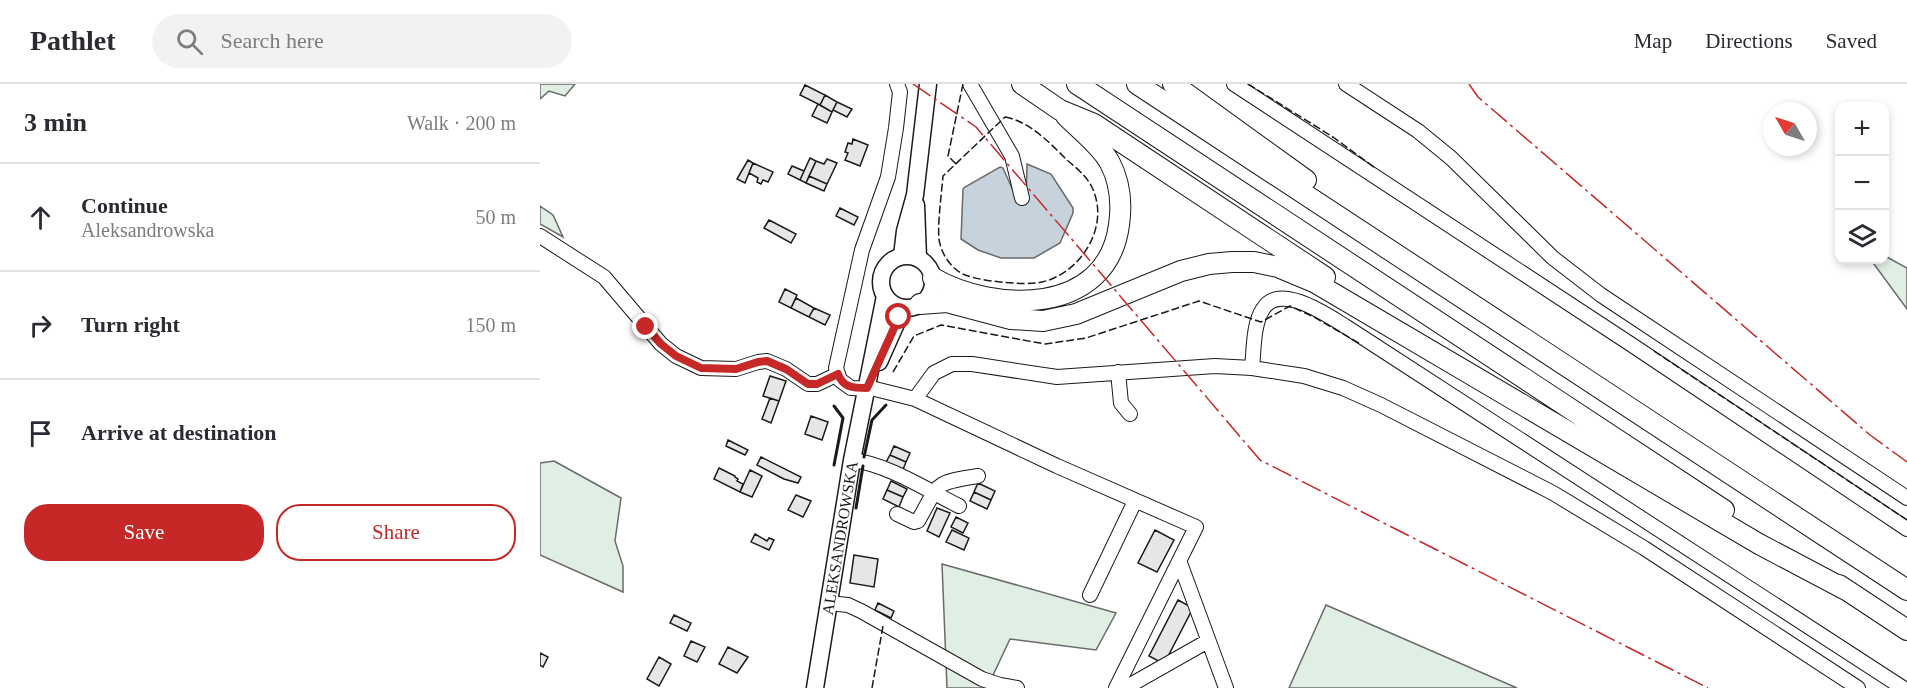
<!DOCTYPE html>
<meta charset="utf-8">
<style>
:root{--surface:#fff;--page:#f2f2f3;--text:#2b2b33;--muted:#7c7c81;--line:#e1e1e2;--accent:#c62828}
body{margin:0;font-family:Georgia,serif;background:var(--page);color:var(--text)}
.controls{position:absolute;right:18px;top:18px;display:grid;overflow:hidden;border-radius:12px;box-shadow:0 3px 9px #0003}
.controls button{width:54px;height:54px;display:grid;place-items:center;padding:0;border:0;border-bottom:2px solid var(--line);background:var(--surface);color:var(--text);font:30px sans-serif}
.compass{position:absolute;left:1223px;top:18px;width:54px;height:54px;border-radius:50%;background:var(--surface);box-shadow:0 3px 9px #0003;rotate:309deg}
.stop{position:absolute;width:18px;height:18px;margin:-14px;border:4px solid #c62828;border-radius:50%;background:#fff}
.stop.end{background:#c62828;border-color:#fff;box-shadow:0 2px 6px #0008}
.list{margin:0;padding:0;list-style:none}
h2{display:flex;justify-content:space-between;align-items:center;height:78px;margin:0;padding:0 24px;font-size:26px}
h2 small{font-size:20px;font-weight:400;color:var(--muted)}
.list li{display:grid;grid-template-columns:39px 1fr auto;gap:18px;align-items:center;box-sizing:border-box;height:108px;padding:0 24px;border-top:2px solid var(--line)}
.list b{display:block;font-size:22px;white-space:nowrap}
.list p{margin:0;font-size:20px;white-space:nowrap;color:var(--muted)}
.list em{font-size:20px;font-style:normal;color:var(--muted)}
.actions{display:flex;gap:12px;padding:18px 24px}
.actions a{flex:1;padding:14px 0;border:2px solid var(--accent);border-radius:24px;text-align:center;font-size:21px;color:var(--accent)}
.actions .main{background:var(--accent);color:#fff}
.icon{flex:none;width:33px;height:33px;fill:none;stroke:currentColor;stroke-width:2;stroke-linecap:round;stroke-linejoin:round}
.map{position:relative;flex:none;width:1367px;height:604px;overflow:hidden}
header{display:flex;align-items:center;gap:36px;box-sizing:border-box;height:84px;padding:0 30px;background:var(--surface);border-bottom:2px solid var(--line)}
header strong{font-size:28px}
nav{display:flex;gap:33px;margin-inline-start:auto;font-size:21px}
.search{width:420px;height:54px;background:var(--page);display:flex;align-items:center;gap:15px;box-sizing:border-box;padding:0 21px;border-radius:33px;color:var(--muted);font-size:22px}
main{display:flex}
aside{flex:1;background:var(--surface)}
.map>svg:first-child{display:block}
.green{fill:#e0efe3;stroke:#6a6a6a;stroke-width:1.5}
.water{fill:#c6d2dc;stroke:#6a6a6a;stroke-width:1.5}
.building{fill:#e6e6e6;stroke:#1a1a1a;stroke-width:1.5}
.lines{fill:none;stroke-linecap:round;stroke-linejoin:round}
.minor-casing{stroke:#1a1a1a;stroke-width:16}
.major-casing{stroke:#1a1a1a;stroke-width:19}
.highway-casing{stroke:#1a1a1a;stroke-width:22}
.minor{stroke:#fff;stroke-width:14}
.major{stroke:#fff;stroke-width:16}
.highway{stroke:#fff;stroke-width:20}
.fence{stroke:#1a1a1a;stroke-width:1.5;stroke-dasharray:8 3;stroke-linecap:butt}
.wall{stroke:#1a1a1a;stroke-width:3}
.power{stroke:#c62828;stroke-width:1.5;stroke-dasharray:21 4.5 3 4.5;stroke-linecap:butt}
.route{stroke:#c62828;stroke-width:8}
.labels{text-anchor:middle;stroke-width:4.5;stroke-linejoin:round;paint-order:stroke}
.street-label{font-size:16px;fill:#1a1a1a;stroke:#fff}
</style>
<header>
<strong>Pathlet</strong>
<div class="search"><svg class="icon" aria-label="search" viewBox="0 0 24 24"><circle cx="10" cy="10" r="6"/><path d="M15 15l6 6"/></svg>Search here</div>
<nav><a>Map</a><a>Directions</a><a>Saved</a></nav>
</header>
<main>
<aside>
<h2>3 min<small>Walk · 200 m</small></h2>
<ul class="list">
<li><svg class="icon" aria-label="ahead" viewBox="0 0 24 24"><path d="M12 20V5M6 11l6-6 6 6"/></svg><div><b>Continue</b><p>Aleksandrowska</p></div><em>50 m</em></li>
<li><svg class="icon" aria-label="right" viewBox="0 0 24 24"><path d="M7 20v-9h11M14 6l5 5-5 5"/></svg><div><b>Turn right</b></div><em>150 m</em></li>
<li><svg class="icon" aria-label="arrive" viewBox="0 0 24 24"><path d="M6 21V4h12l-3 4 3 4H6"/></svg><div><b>Arrive at destination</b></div></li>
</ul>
<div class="actions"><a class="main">Save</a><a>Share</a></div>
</aside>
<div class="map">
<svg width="1367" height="604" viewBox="0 0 1367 604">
<rect width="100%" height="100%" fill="#fff"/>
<!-- green -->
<path class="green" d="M0,0H35L25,12L9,7L0,15Z
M0,122L13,131L23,153L0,140Z
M1345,172L1367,184V225L1331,176H1344Z
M14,377L81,414L75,457L83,482V508L0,471V379Z
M402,480L576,529L556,566L470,555L447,604H407Z
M786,521L977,604H749Z"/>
<!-- water -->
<path class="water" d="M487,80L511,90L533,124V129L520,159L494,174H461L438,166L421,155L423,105L425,103L460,83L463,84L479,120L486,118Z"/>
<!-- building -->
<path class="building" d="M265,1L285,11L280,21L260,11Z
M285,11L297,18L292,28L280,21Z
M297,18L312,25L307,33L293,26Z
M278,20L292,28L287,39L272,32Z
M313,55L328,61L320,82L305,76L308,69L305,68L308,59L312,60Z
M270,74L276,77L266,99L260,96Z
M287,75L297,79L287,100L269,92L276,77L284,80Z
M208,76L213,79L205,99L197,95Z
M213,79L233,88L228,98L223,96L221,100L217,98L218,94L209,89Z
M252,82L264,87L260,96L248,90Z
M269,92L287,100L284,107L266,99Z
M300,124L318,133L314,141L296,132Z
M229,136L256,150L251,159L224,144Z
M245,205L257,211L251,224L239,218Z
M256,214L274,224L269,233L251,224Z
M274,224L290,231L285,241L269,233Z
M230,292L246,297L239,317L223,312Z
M230,314L239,317L231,339L222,335Z
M271,332L288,338L282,356L265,350Z
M188,356L208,366L205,371L186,362Z
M354,362L370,369L366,378L350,371Z
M350,371L366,378L362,388L345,380Z
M221,373L261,393L258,399L244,395L217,381Z
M179,384L195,392V393L198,395L197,397L203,400L200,408L174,395Z
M210,386L222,392L212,413L200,408Z
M351,397L367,405L363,413L347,406Z
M438,399L455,407L451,416L434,408Z
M347,406L363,413L359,423L343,415Z
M434,408L451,416L447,425L430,417Z
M256,411L271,417L263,433L248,426Z
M397,424L410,429L399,453L387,447Z
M416,433L428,439L423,449L411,443Z
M412,446L429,454L424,466L406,458Z
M615,446L634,456L617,488L598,479Z
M215,450L227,457L229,454L234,456L229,466L211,458Z
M314,471L338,475L334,503L310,499Z
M638,516L653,524L624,580L609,572Z
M338,519L354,527L351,534L335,526Z
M134,531L151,539L147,547L130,539Z
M151,557L165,563L157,578L144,572Z
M188,563L208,573L197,589L179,580Z
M0,569L8,573L3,583L0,581Z
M119,573L131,580L119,602L107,595Z"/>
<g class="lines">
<!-- minor casing -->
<g class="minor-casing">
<path id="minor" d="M357,0L360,8L356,44L348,93L322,166L296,284L300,296L311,304L335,305L375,315L517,382L656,443L576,604
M430,0L472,72L482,114
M694,0L1092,261L1367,445
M806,0L878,47L911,74L1013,174L1061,211L1367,414
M0,152L64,193L121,260L136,272L161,284L196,285L218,278L227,277L246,285L268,300H277L298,290
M712,284C714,266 713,240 723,225C739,198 787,231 805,242L1363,604
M578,288L581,319L590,330
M375,315L394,289L412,280H432L517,293L675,282L712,284L764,292L803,304L841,321L1013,409L1104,464L1318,604
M312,376C347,380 387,406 419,422
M357,430L374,438L378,437C400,399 392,399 438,392
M640,479L686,604
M550,511L595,417
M289,519L308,521L321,527L442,595L460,601L477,604
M585,604L668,557"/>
</g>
<!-- major casing -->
<g class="major-casing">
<g id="major">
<path d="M376,121L378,174"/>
<circle cx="367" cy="198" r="26"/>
<path d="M362,172L365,147L375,111L388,0"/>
<path d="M339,278L363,224"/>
<path id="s1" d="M275,604L312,376L345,212"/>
</g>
</g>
<!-- highway casing -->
<g class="highway-casing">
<path id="highway" d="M482,0L520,26L554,40L785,193
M537,0L1184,426
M597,0L1367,506
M633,0L766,96
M393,194C454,229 567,232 579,141C582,120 580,98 570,79C562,63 539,45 526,32
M380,220L407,218L471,235L503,237L536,230L641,187L669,180L692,178H714L738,183L774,198L1219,460L1308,507
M1299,501L1367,546"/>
</g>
<!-- minor -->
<use href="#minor" class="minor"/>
<!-- major -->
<use href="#major" class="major"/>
<!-- highway -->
<use href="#highway" class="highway"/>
<!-- fence -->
<path class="fence" d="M708,0L793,53L835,84
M465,33C489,37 510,59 527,76C539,86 551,96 555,111C567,148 538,190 502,198C486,202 434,197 421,189C411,183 403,172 400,160C396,149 402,106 403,92Z
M416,80L408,72L423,0
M1114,267L1367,436
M353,288L374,252L401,241L505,260L546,254L659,217L721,238L750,222L774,233L822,261
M332,604L343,542"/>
<!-- wall -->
<path class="wall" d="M294,322L303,334L294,381
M324,373L332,336L346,321
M316,424L323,382"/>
<!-- power -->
<path class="power" d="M373,0L436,43L720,376L1168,604
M929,0L938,13L1330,351L1367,378"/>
</g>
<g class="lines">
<!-- route -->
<path class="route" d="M106,243L121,260L136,272L161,284L196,285L218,278L227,277L246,285L268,300H277L298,290C303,304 314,304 327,304L359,233"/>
</g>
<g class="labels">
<!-- street labels -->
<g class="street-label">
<text dy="6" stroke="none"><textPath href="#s1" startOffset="152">ALEKSANDROWSKA</textPath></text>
</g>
</g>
</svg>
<div class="controls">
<button>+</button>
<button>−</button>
<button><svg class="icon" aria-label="layers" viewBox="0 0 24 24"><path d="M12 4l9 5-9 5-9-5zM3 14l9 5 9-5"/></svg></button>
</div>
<svg class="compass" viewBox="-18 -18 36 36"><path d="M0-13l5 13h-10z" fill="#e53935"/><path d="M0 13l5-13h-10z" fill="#7c7c81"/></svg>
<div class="stop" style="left:359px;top:233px"></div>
<div class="stop end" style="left:106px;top:243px"></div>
</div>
</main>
